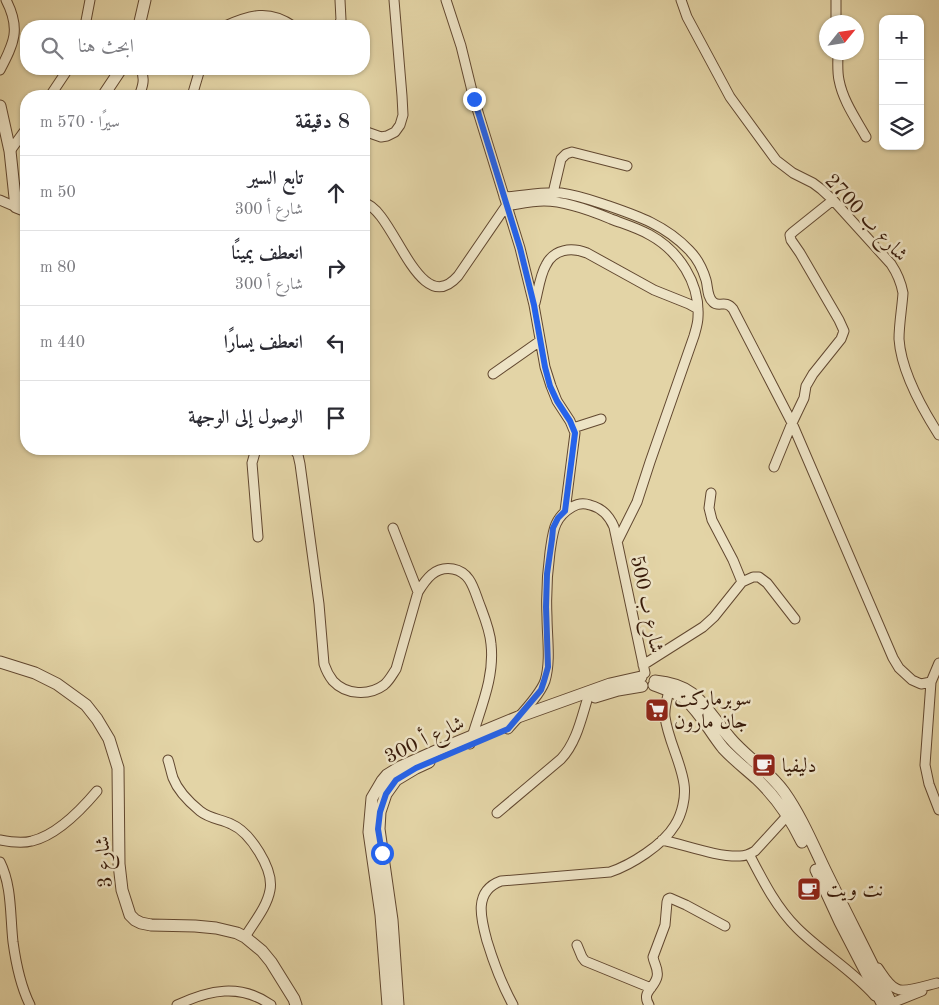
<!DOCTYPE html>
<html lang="ar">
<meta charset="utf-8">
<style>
:root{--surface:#fff;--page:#f2f2f3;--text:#2b2b33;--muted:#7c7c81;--line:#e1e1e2}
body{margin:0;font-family:"Old Standard TT",Amiri,serif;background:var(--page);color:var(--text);direction:rtl}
.controls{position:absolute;right:15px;top:15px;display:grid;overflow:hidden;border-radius:10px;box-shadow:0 1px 4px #0004}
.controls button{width:45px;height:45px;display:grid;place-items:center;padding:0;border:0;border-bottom:1px solid var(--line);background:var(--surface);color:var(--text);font:25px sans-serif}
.compass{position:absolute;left:819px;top:15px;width:45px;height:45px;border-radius:50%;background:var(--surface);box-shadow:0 1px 4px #0004;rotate:60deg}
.stop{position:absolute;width:15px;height:15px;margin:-11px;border:4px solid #2563eb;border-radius:50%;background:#fff}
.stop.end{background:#2563eb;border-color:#fff;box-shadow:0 1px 5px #0008}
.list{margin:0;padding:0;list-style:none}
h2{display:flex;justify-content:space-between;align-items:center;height:65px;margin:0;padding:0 20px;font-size:21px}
h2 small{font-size:16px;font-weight:400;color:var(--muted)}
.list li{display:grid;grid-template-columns:32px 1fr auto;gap:15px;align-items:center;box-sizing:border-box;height:75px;padding:0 20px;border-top:1px solid var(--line)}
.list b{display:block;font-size:19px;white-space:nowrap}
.list p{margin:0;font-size:16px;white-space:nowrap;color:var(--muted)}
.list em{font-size:16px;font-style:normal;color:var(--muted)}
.icon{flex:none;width:28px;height:28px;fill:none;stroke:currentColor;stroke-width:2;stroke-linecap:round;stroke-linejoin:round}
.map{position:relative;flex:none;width:939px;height:1005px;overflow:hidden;direction:ltr}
.search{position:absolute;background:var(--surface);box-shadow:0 1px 4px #0004;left:20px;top:20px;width:350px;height:55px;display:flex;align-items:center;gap:12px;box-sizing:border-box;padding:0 18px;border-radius:20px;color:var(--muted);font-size:19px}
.panel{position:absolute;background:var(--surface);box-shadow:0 1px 4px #0004;left:20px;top:90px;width:350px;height:365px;border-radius:20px;direction:rtl}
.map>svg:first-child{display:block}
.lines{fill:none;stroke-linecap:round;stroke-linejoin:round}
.minor-casing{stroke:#624830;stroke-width:11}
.tertiary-casing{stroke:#624830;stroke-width:13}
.minor{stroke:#ede3c5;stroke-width:9}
.tertiary{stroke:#ede3c5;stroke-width:11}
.route{stroke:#2563eb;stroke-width:6}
.labels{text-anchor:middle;stroke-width:5;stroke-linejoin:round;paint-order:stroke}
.street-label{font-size:20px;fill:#371a09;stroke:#ede3c5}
.poi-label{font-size:20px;fill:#371a09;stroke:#ede3c5;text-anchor:start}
</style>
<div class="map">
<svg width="939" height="1005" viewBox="0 0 939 1005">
<rect width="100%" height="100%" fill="#e3d4a6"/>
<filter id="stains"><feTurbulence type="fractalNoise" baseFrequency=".004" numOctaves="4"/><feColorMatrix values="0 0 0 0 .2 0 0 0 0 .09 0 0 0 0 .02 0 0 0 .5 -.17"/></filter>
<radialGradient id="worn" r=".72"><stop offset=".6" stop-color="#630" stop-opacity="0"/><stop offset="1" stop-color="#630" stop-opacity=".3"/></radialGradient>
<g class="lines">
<!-- minor casing -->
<g class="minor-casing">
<path id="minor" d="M446,0L461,46L474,99L520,248L534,305L545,367L551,386L557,401L570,421L575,433L565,511
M681,0L687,17L730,97L776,160L793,173L813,183L821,189L833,200L891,264C897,273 901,282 903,293C902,308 899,324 899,339C901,370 923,410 939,435
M836,0V22
M85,26L90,0
M225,26C250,15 269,9 293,26
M338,26L341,20L340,0
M838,52C838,61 837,71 839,80C843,101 856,119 866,137
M0,70C14,43 21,29 6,0
M50,96L68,69
M139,96C143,86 145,79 141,69
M192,96L200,69
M364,131L381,137L387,136L395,132L400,125L403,115L402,96L394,0
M10,151L26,129
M553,193L561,159L566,154L572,152L627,166
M504,197C523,196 543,191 561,193C577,195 591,200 606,205C638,216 665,225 689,250C697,258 703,270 706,280C708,287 707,297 713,302C719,308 725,299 733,309L792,423L893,658L899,668L912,680L921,684L931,682
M0,200L16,207
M364,203C394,209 418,321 458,276L506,206
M506,206C519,204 532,201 544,201C566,201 592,211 611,219C624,224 638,228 650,235C679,251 700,283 698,317C698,323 696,329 694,336L650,462L637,502L617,542
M535,303C538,292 540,275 546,265C554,249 571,247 587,253L654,290L689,304L698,309
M493,374L540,341
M573,428L601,419
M256,449L252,463L258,537
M294,449L298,455L300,464L319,604L324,664C326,670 329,676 333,681C346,695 369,696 384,685C389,681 392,675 396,669L418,592C426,579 435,566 453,569C469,572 473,586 478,600C483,614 490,629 491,644C495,679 479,711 470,744
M774,467L792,423L804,398L806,386L813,374L841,339L844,331L839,320L800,253L791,240L790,235L793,232L833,200
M711,493L709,508L712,520L733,560L742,582
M393,528L418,592
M939,663L931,682L925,765L929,784L939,810
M643,665L703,627L714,617L742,582L753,577H759L767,583L795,619
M508,729C519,716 539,697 545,681C551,661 547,637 547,617C546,595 547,574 550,552C553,533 553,518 572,507C577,504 584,503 590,505C602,508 609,515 614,527L645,673
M168,760C170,766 171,772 173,778C178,791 189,802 200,811C210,819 221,819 231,824C250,832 274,869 270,890C267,907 254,922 245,937
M497,813L561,759C578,741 582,714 590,691
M0,840C10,842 21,844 32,841C57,835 81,810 97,791
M662,840C686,845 716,857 740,856C746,856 750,854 755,851L787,816
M749,854C763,881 776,907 797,928C821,952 852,970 875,996
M0,862C12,886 10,915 13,942C16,964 20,985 30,1005
M577,945L582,957L585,961L651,988
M878,968C883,975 889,986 897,989C905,993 928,985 937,983
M177,1005C209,990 240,983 271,1005
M513,1005C501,983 494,964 487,941C481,919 473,891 501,881L610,872C631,865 663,845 675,825C682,814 686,797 684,784C681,762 668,740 665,717C664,708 667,699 669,691
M649,1005C641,992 654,989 657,977C659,969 654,964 653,957L665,925L667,902L668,899L670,898L686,905L725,926
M887,1005L922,991"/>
</g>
<!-- tertiary casing -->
<g class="tertiary-casing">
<path id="tertiary" d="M139,26L145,0
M103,96L121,69
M0,106L10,151L16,207L26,211
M0,662L35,673L57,684L86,705L97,719L109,739L118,768L119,864L122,890L130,915L135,920L141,923L151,925L195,926L216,928L237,933L245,937L262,951L271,962L294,999L296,1005
M655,681C699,685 704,708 730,738C746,757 769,771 784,792C801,816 813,845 826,872C848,917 871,961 892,1005
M654,685C664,689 677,692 685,699C701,713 710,732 723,748C734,760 746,769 757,779C776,797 791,819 802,842
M595,697L618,690L642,686
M816,870L840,922L883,1005
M388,1005L381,915L369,832L372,798L382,781L387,775L400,767L438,750L518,717L610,684L641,677
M398,1005L392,920L379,829L380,812L386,794L396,780L416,768L429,762"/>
</g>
<!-- minor -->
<use href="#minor" class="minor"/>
<!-- tertiary -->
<use href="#tertiary" class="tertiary"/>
</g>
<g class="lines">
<!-- route -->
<path class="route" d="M382,853L378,829L380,812L386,794L396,780L416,768L508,729L541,690L544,681L548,667L546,607L547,574L552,539L553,528L558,518L565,511L575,433L570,421L557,401L550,386L545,367L534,305L520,248L474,99"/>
</g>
<!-- icons -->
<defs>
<g id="supermarket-square" transform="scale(1.25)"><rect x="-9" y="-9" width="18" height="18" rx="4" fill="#8f2418" stroke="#ede3c5"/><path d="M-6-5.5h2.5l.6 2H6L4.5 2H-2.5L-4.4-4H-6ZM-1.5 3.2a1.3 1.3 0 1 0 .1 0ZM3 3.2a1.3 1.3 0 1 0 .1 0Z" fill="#fff"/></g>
<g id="cafe-square" transform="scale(1.25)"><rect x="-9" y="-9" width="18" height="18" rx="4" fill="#8f2418" stroke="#ede3c5"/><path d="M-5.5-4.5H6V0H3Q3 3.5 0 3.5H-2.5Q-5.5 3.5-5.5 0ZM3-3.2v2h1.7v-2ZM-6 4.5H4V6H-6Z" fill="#fff"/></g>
</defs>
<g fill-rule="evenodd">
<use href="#supermarket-square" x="657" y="710"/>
<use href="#cafe-square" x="764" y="765"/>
<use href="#cafe-square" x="809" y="889"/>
</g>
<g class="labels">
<!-- street labels -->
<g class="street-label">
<text transform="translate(867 217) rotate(47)" y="7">شارع ب 2700</text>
<text transform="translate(648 604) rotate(78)" y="7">شارع ب 500</text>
<text transform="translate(424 739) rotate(-25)" y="7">شارع أ 300</text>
<text transform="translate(103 862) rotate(-94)" y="7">شارع 3</text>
</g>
<!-- poi labels -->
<g class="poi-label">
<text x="674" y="705">سوبرماركت<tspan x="674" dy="23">جان مارون</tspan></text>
<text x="782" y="772">دليفيا</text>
<text x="826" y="896">نت ويت</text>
</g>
</g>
<rect width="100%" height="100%" filter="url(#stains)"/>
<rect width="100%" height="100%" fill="url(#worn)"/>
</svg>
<div class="controls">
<button>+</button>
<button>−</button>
<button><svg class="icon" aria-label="layers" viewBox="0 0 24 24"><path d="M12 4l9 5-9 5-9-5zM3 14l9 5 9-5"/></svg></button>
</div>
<svg class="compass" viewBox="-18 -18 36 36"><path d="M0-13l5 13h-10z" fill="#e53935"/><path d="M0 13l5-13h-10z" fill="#7c7c81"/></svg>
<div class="stop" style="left:382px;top:853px"></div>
<div class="stop end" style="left:474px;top:99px"></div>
<div class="search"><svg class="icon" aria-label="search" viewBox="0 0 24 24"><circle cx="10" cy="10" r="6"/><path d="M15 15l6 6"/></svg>ابحث هنا</div>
<section class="panel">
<h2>8 دقيقة<small>سيرًا · 570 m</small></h2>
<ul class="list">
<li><svg class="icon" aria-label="ahead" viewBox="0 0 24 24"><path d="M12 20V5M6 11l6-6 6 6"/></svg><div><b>تابع السير</b><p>شارع أ 300</p></div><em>50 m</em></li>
<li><svg class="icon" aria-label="right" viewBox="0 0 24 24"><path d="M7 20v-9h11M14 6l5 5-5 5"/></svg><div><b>انعطف يمينًا</b><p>شارع أ 300</p></div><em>80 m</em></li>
<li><svg class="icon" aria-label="left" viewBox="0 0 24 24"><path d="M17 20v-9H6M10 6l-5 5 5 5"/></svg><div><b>انعطف يسارًا</b></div><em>440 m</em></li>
<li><svg class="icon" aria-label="arrive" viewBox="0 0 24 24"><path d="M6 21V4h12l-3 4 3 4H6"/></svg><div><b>الوصول إلى الوجهة</b></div></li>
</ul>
</section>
</div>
